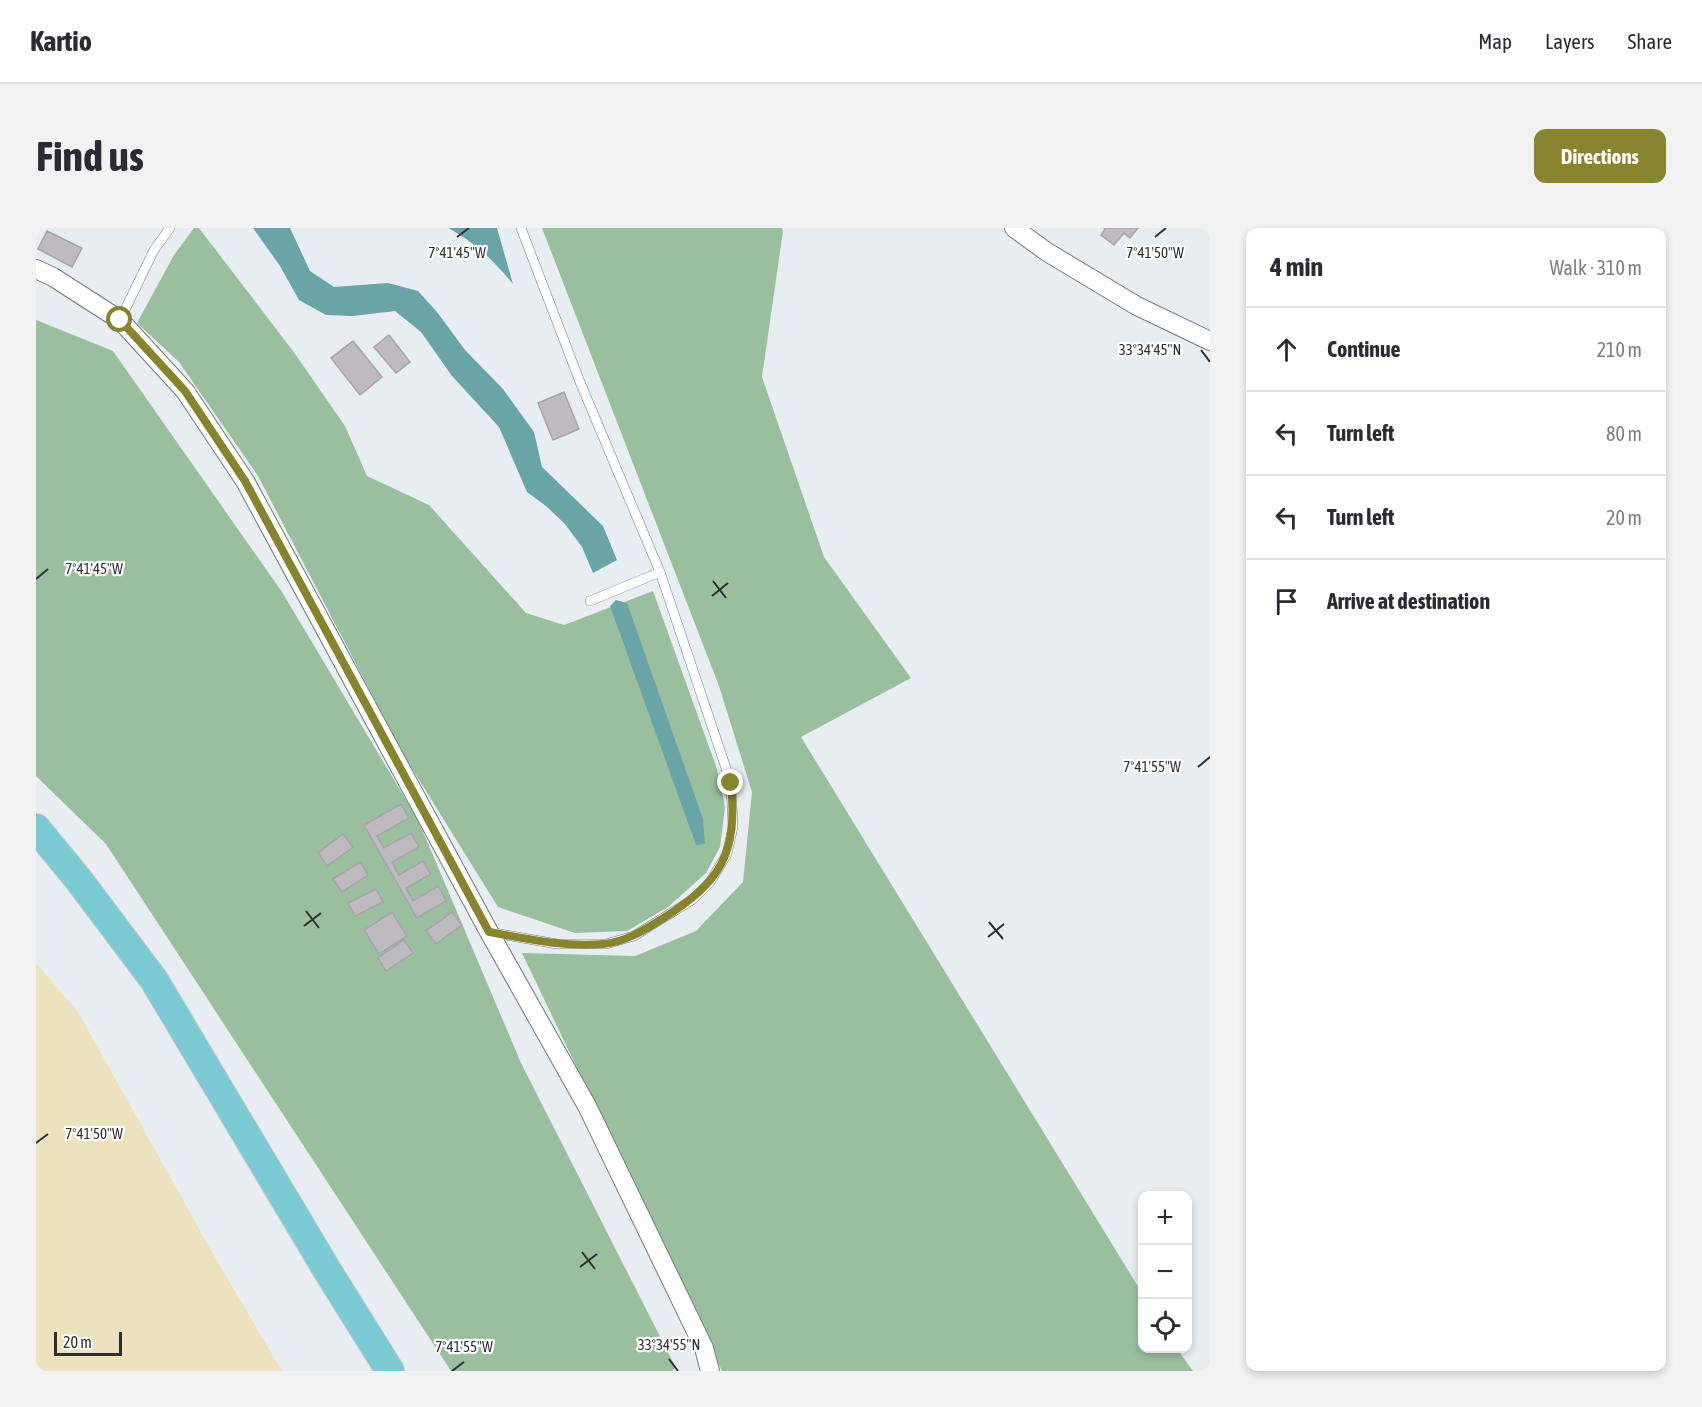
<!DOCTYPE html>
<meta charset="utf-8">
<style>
:root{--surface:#fff;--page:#f2f2f3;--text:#2b2b33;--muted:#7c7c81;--line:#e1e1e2;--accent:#87842d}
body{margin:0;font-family:"Asap Condensed",sans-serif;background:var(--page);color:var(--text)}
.controls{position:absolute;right:18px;bottom:18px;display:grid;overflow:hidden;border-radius:12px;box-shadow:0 3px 9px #0003}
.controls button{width:54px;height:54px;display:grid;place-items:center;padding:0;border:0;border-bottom:2px solid var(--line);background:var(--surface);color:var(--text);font:30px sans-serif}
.scale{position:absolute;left:18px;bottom:15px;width:68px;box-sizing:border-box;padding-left:6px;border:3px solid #2d2f31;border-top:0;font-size:16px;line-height:21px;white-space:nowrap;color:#2d2f31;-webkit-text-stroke:4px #fff;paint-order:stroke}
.stop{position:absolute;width:18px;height:18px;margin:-14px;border:4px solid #87842d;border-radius:50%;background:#fff}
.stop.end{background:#87842d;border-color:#fff;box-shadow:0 2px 6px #0008}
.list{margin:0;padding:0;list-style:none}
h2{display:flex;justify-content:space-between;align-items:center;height:78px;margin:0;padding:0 24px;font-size:26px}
h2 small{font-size:20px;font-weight:400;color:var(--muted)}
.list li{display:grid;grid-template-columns:39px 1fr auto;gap:18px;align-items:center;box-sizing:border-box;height:84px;padding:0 24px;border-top:2px solid var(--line)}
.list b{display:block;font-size:22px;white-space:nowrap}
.list em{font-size:20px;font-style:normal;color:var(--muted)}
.icon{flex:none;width:33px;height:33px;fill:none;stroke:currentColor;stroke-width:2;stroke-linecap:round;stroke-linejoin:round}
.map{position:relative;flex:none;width:1174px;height:1143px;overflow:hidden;border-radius:12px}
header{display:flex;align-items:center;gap:36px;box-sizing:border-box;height:84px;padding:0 30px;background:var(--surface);border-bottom:2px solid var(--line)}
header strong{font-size:28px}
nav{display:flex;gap:33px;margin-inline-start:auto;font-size:21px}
.intro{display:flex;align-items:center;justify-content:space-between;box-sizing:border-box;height:144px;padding:0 36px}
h1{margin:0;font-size:42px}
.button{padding:15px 27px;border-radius:12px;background:var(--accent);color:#fff;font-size:21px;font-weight:700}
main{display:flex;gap:36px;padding:0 36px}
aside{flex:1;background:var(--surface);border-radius:12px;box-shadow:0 3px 9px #0003}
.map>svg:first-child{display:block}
.forest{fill:#9abf9e}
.sand{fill:#ece2bd}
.water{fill:#69a4a6}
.building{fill:#bebabf;stroke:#a7a4a9;stroke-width:1.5}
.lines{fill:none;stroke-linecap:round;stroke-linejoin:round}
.lane-casing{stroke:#74797d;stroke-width:10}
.street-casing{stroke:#74797d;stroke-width:20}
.primary-casing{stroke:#c8c9c9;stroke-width:30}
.lane{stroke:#fff;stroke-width:9}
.street{stroke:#fff;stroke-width:18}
.primary{stroke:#7acbd3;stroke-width:28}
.route{stroke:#87842d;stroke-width:8}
.ticks{fill:none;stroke:#2d2f31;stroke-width:2}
.ticks-label{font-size:15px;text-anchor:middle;fill:#2d2f31;stroke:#fff;stroke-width:4.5;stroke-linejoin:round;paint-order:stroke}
</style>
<header>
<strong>Kartio</strong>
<nav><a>Map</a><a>Layers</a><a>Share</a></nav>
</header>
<div class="intro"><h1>Find us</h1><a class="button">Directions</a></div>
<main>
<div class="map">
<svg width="1174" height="1143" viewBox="0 0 1174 1143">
<rect width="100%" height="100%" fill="#e8edf1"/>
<!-- forest -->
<path class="forest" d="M158,0H163L257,123L309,198L331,248L393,277L490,385L528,397L617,363L681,541L689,579L684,619L670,645L632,679L591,703L539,705L462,679L367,526L222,248L143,134L101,95L138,27Z
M506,0H746L747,3L726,149L788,329L875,450L765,509L1106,1065V1120L1141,1121L1157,1143H686L486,725L599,728L660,703L707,654L716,564L683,458Z
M0,92L77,123L246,364L382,592L485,835L639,1138L637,1143H415L70,616L0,548Z"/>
<!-- sand -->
<path class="sand" d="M0,735L42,784L180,1031L246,1143H0Z"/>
<!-- water -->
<path class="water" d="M217,0H254L274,43L298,59L352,55L382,63L401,84L429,122L467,161L498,204L506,239L567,298L581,332L557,345L546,319L529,296L510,278L491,264L463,199L416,148L385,104L359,83L317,88L290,87L263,72L244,38Z
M412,0H461L477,56C458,33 439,14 412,0Z
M580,372L591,375L667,591L669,616L660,617L574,378Z"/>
<!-- building -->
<path class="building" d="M1068,0H1102L1094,10L1088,5L1078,17L1065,7L1069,1Z
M11,3L46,20L36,39L2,21Z
M353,107L374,134L360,145L338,119Z
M317,113L346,149L324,167L295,130Z
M528,164L543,201L517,212L502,175Z
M365,576L373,590L341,608L348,620L375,605L383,619L356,634L363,647L387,633L395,646L370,660L377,673L402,658L410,673L381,690L328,597Z
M307,606L317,619L291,638L282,625Z
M324,634L332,647L306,664L297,651Z
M340,661L347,674L319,688L312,675Z
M356,684L371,708L343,726L328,702Z
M416,684L426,697L400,716L390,703Z
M368,712L377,725L350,743L342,730Z"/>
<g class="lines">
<!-- lane casing -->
<g class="lane-casing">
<path id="lane" d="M84,92L118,22L134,0
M554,373L624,344
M453,704L521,716H570L598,708L656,672L674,654L691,626L697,599L695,555L624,344L544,154L485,0"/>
</g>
<!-- street casing -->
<g class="street-casing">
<path id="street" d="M978,0L1011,24L1101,78L1174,113
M0,41L17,49L84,92L149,163L209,253L453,704L551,878L668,1120L674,1143"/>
</g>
<!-- primary casing -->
<g class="primary-casing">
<path id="primary" d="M0,600L42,651L118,752L291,1042L354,1143"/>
</g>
<!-- lane -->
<use href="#lane" class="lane"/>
<!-- street -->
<use href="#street" class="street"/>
<!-- primary -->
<use href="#primary" class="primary"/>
</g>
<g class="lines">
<!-- route -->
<path class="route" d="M84,92L149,163L209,253L453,704C491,711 528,719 567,716C589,714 607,703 626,691C685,654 702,626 695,555"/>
</g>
<!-- ticks -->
<path class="ticks" d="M421,9L433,0M1119,9L1130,0M1165,122L1174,134M0,351L12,341M677,353L690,370M676,368L692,355M1162,539L1174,529M270,683L283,700M953,694L967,711M268,698L285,685M952,709L968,696M0,915L12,906M546,1024L559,1041M544,1039L561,1026M633,1131L642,1143M416,1143L428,1134"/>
<g class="ticks-label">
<text x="421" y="30">7°41'45"W</text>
<text x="1119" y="30">7°41'50"W</text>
<text x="1114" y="127">33°34'45"N</text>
<text x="58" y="346">7°41'45"W</text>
<text x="1116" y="544">7°41'55"W</text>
<text x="58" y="911">7°41'50"W</text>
<text x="633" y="1122">33°34'55"N</text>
<text x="428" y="1124">7°41'55"W</text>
</g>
</svg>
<div class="controls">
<button>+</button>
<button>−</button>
<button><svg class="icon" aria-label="locate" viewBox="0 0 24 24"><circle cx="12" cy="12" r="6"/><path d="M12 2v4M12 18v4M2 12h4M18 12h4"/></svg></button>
</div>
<div class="scale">20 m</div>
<div class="stop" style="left:84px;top:92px"></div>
<div class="stop end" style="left:695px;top:555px"></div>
</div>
<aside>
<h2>4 min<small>Walk · 310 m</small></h2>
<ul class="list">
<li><svg class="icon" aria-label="ahead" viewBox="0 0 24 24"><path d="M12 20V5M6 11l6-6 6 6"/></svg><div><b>Continue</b></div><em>210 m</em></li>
<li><svg class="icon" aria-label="left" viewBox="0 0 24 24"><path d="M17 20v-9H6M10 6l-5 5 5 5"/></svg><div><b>Turn left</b></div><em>80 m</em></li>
<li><svg class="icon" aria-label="left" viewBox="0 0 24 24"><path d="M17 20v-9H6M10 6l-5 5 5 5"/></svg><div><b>Turn left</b></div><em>20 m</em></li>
<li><svg class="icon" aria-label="arrive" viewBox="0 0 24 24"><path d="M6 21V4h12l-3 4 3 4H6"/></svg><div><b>Arrive at destination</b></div></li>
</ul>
</aside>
</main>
